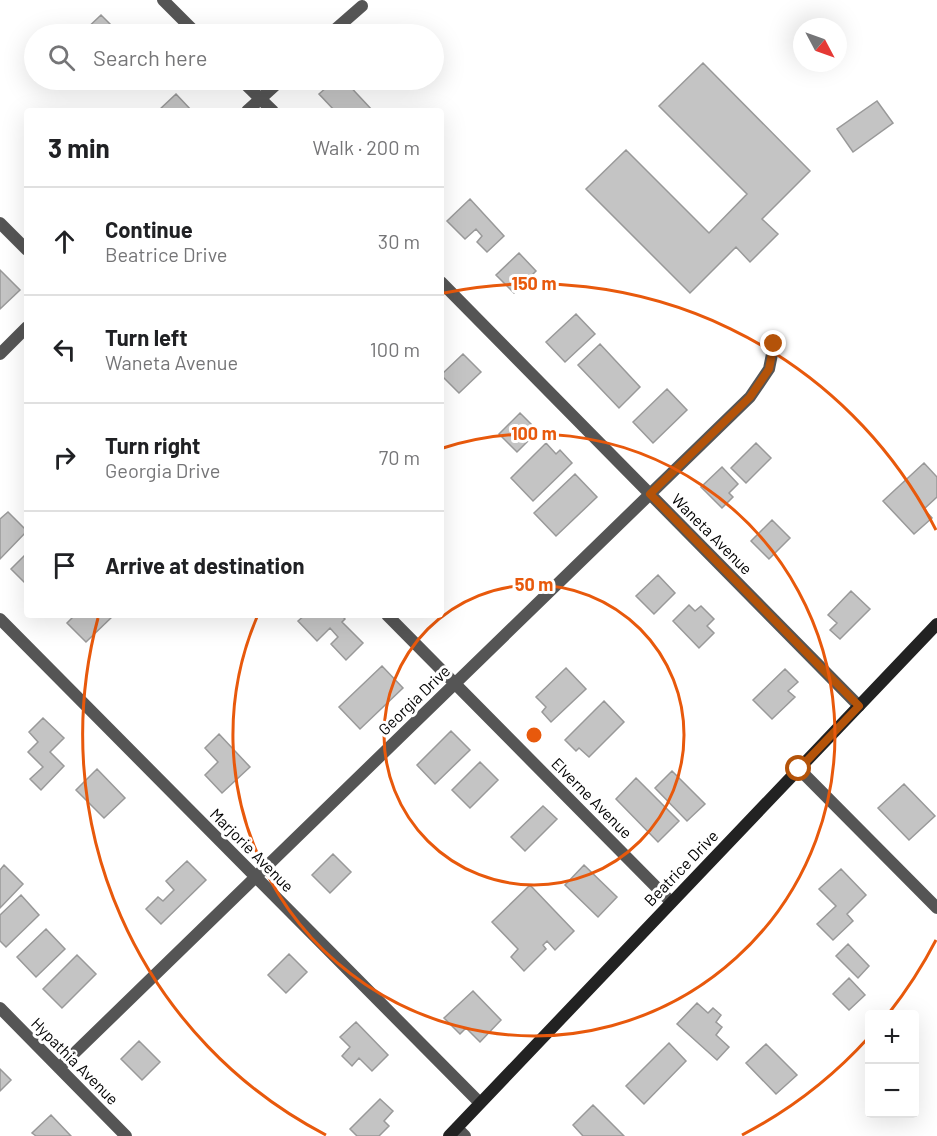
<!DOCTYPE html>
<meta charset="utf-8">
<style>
:root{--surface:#fff;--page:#f2f2f2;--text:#202124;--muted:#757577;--line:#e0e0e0}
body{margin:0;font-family:Barlow,sans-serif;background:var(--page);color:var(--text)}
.controls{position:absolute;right:18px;bottom:18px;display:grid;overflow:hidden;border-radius:6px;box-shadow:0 6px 24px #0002}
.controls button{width:54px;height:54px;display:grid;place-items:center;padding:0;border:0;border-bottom:2px solid var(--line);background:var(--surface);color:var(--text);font:30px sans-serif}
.compass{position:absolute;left:793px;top:18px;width:54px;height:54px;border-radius:50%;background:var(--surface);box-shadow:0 6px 24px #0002;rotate:131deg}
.stop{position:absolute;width:18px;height:18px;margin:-14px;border:4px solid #b45309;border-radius:50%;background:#fff}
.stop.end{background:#b45309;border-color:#fff;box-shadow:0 2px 6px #0008}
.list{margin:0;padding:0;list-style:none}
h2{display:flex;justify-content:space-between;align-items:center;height:78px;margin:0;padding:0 24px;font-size:26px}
h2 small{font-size:20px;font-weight:400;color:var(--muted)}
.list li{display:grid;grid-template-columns:39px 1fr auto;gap:18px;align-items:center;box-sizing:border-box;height:108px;padding:0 24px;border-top:2px solid var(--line)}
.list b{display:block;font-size:22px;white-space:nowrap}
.list p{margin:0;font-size:20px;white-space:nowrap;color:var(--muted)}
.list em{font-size:20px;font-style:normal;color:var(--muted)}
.icon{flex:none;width:33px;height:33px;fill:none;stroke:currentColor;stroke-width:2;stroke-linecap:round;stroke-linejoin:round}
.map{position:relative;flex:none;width:937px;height:1136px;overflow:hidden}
.search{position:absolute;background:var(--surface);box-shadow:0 6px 24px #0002;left:24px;top:24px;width:420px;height:66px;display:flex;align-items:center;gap:15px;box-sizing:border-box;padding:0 21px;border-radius:33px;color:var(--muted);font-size:22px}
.panel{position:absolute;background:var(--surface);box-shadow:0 6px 24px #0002;left:24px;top:108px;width:420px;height:510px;border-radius:6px}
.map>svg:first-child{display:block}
.building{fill:#c4c4c4;stroke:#999;stroke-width:1.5}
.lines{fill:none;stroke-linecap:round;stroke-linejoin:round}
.street{stroke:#555;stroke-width:12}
.secondary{stroke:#222;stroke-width:12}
.route{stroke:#b45309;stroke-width:8}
.ring{fill:none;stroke:#e8590c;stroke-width:3}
.labels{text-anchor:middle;stroke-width:6;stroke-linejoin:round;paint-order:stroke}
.street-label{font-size:16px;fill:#000;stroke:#fff}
.centre{fill:#e8590c;stroke:#fff;stroke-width:3}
.ring-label{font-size:18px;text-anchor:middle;font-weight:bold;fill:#e8590c;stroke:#fff;stroke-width:6;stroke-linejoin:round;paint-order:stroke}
</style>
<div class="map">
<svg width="937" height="1136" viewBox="0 0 937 1136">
<rect width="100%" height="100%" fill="#fff"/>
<!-- building -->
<path class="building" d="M101,15L120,34H81Z
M703,63L810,171L762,219L778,234L750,262L736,247L690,293L586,189L626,150L709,233L747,194L659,106Z
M335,80H344L373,111H335L319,94Z
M176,94L192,111H158Z
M877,101L893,123L853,152L837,129Z
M470,199L504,236L487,252L477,242L482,236L476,229L465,239L447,221Z
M519,253L536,271L514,293L496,275Z
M0,270L20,290L0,309Z
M576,314L595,334L565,362L546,342Z
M600,344L640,387L619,408L578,365Z
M463,354L481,372L459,393L441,375Z
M667,389L687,410L653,443L633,422Z
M520,413L538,431L517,452L499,434Z
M546,443L556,454L560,450L572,463L533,501L511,478Z
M756,443L771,458L746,483L731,468Z
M924,463L937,477V497L924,509L932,518L914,534L883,501Z
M722,467L738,484L729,493L733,497L722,508L701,487Z
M575,474L597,497L556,536L534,513Z
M8,512L27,531L0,559V519Z
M772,520L790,538L769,559L751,541Z
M27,553V585L11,569Z
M658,575L675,593L654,614L636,596Z
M851,591L870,609L840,639L830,630L837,623L828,615Z
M689,605L695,611L701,606L714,619L707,626L714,633L699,648L673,621Z
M75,615H114L86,642L67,623Z
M305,615H341L345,619L342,622L363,643L346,660L331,644L338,637L330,628L317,641L298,621Z
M382,666L403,688L360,729L339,707Z
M566,668L586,689L551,722L542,712L546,707L536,697Z
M785,669L798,682L788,691L795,697L772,719L753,700Z
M604,701L624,722L589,757L579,748L576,751L565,740Z
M43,718L64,738L50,752L64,766L41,790L30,779L43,767L28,752L38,742L29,732Z
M451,731L470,750L435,784L417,765Z
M219,734L250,767L222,793L205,775L218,762L205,748Z
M480,762L498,780L470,808L452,790Z
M97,769L125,798L104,818L76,790Z
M672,771L705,804L687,821L655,788Z
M636,778L679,821L658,842L616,799Z
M904,784L935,816L909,840L878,808Z
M543,806L557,819L525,851L511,837Z
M333,854L351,872L330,893L312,875Z
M187,861L206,880L161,924L146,909L158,897L163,901L174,890L166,881Z
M4,865L23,884L0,908V870Z
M584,865L617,897L598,917L565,885Z
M841,869L866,895L847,914L853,921L833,940L817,924L836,906L819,889Z
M530,885L574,931L555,950L547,941L543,945L546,949L524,971L511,957L518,949L492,922Z
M21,895L39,915L6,947L0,941V915Z
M46,929L65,949L36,977L17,957Z
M848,944L869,966L858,978L836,956Z
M289,954L307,972L286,993L268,975Z
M77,955L96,974L62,1008L43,989Z
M849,978L865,995L849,1010L833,994Z
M473,991L501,1020L480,1042L466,1028L460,1034L444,1018Z
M697,1003L708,1013L713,1008L721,1015L716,1022L722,1027L716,1035L729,1047L717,1060L677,1024Z
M356,1022L388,1055L372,1071L359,1058L352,1066L342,1056L350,1047L340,1037Z
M139,1041L160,1062L142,1080L121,1059Z
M669,1043L686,1061L644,1104L626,1086Z
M766,1044L797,1075L776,1094L746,1063Z
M0,1069L11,1080L0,1091Z
M380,1099L393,1111L384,1121L389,1126L379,1136H357L350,1129Z
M593,1105L624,1136H583L573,1125Z
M51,1115L71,1136H36L32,1133Z"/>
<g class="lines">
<!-- street -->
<path class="street" d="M163,0L197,34
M330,34L362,6
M241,80L273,111
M247,111L281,80
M0,223L27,250
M441,282L859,706
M0,354L27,327
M387,615L671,902
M0,619L480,1103
M799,769L937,908
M0,1008L126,1136
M59,1068L750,397L769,369L774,344
M457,1128L465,1136"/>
<!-- secondary -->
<path class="secondary" d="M449,1136L937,624"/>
</g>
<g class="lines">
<!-- route -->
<path class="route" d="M774,344L769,369L750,397L650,494L859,706L799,769"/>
</g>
<!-- distance rings -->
<g class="ring">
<circle cx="534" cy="735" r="150"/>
<path d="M443 448A301 301 0 1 1 257 617"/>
<path d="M936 940A451 451 0 0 1 889 1013M869 1037A451 451 0 0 1 742 1135M326 1135A451 451 0 0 1 98 618M444 293A451 451 0 0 1 936 530"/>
</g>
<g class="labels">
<!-- street labels -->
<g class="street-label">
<text transform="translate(712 534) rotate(45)" y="6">Waneta Avenue</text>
<text transform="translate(414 700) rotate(-44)" y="6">Georgia Drive</text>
<text transform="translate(592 798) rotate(45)" y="6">Elverne Avenue</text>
<text transform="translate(252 850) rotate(45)" y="6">Marjorie Avenue</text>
<text transform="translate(681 868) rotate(-46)" y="6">Beatrice Drive</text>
<text transform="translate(75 1061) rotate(45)" y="6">Hypathia Avenue</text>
</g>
</g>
<circle cx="534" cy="735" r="9" class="centre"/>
<g class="ring-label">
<text x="534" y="290">150 m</text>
<text x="534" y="440">100 m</text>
<text x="534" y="591">50 m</text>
</g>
</svg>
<div class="controls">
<button>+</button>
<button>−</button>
</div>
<svg class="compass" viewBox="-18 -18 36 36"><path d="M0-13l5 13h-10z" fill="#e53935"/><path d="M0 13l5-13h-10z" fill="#757577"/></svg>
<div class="stop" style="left:799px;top:769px"></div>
<div class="stop end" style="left:774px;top:344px"></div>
<div class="search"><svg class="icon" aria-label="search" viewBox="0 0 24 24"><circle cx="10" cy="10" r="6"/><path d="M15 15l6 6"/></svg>Search here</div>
<section class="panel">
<h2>3 min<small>Walk · 200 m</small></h2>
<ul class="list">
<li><svg class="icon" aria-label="ahead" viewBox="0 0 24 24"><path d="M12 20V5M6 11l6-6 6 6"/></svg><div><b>Continue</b><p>Beatrice Drive</p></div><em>30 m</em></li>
<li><svg class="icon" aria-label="left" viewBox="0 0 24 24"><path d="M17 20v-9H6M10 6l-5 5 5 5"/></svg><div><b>Turn left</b><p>Waneta Avenue</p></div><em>100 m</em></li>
<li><svg class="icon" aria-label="right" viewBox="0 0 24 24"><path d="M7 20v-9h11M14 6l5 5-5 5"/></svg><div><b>Turn right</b><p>Georgia Drive</p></div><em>70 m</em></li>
<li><svg class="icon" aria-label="arrive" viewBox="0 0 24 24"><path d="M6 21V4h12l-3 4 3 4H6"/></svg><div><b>Arrive at destination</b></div></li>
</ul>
</section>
</div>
